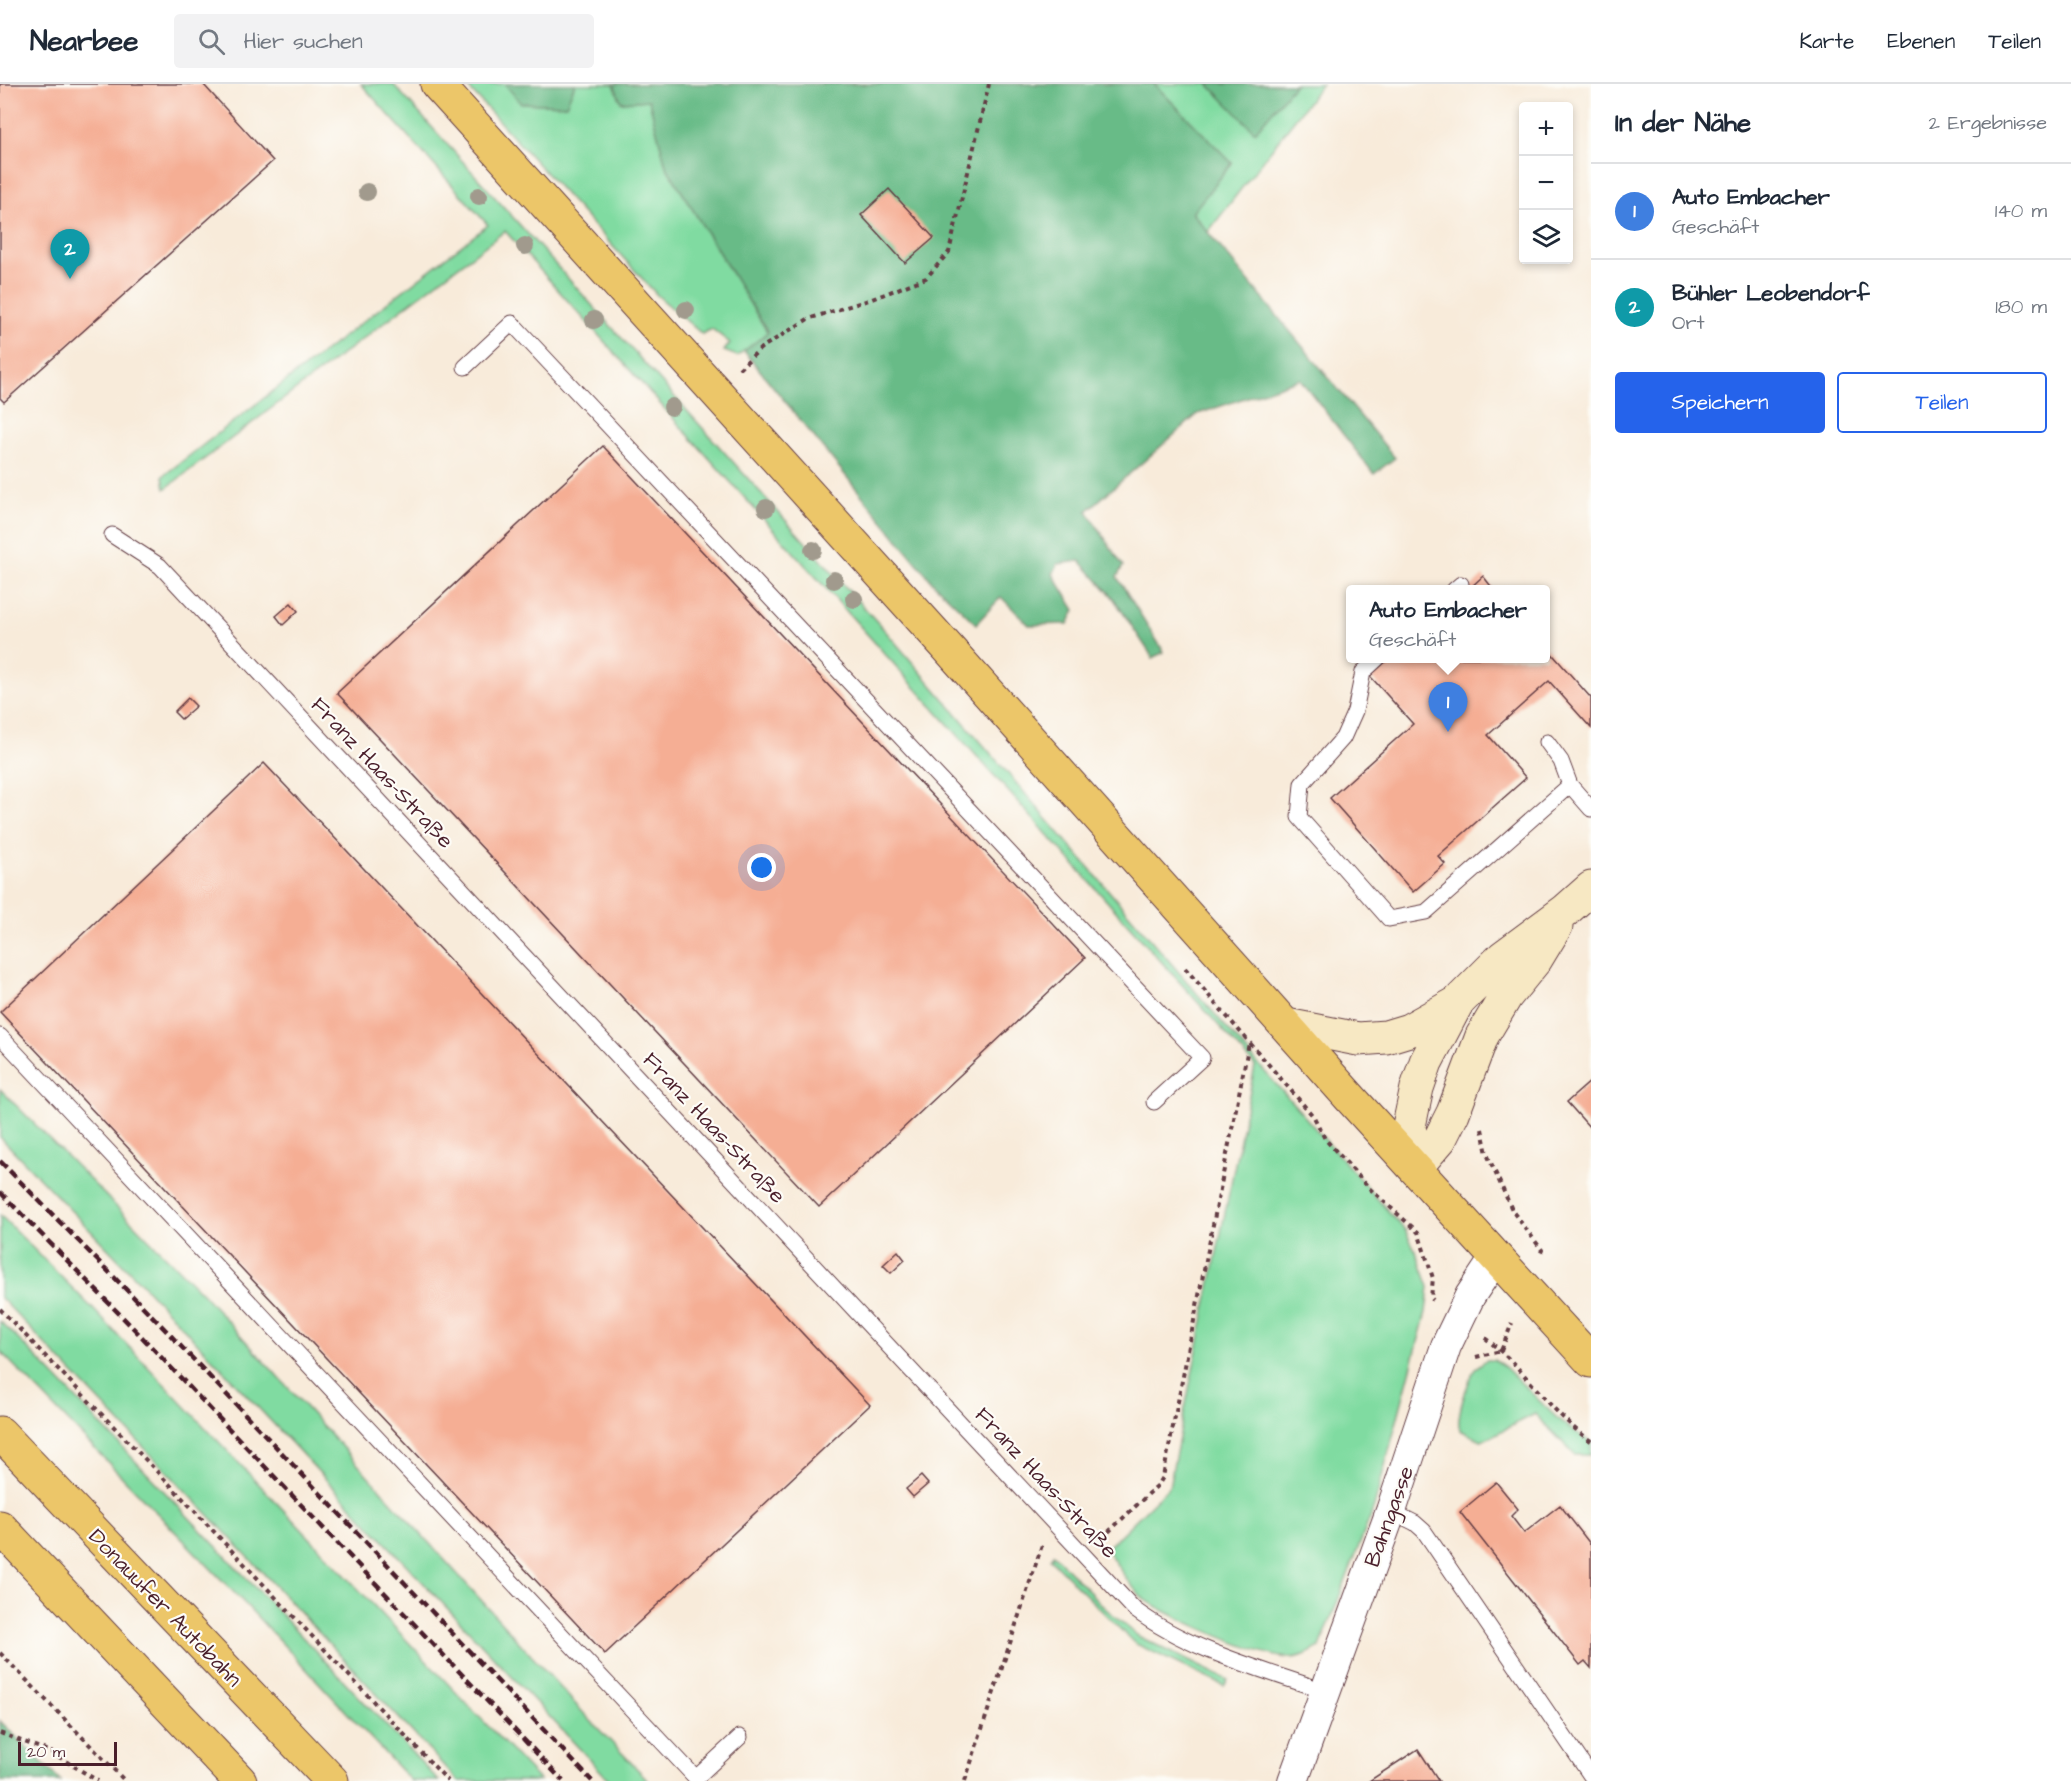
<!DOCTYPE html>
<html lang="de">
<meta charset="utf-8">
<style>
:root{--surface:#fff;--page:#f2f2f3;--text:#1f2937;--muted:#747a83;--line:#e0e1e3;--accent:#2563eb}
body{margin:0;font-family:"Architects Daughter",sans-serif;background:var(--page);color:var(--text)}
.controls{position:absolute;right:18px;top:18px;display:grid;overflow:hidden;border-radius:6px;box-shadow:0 3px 9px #0003}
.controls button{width:54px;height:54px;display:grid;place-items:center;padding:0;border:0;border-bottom:2px solid var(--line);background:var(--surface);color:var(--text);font:30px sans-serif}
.scale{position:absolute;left:18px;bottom:15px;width:99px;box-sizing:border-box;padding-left:6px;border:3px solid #4a1f2b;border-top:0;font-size:16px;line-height:21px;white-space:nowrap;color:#4a1f2b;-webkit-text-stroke:4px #fdfcf7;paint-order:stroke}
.you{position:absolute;left:762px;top:784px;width:21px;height:21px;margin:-15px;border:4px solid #fff;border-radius:50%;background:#1a73e8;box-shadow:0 0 0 9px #1a73e833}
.badge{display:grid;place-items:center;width:39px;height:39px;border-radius:50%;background:var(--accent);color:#fff;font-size:20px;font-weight:700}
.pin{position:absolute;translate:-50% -50px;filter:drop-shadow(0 2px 3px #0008)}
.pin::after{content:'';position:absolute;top:32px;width:21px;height:18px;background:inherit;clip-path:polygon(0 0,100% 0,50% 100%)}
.popup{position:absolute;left:1346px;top:501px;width:204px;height:78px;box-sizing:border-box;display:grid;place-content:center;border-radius:6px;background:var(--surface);filter:drop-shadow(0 2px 4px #0005);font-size:20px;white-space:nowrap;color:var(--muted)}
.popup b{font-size:22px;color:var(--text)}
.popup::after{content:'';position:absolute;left:50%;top:100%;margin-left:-12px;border:12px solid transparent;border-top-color:var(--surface)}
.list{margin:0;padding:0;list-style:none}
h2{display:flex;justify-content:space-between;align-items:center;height:78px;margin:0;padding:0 24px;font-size:26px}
h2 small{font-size:20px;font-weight:400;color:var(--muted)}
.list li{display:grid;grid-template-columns:39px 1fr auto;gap:18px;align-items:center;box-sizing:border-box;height:96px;padding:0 24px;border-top:2px solid var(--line)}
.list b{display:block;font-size:22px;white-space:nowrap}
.list p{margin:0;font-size:20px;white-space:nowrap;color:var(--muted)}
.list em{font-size:20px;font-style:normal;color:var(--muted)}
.actions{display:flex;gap:12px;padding:18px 24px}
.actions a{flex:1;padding:14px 0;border:2px solid var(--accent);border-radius:6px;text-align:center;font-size:21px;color:var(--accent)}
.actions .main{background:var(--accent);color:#fff}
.icon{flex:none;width:33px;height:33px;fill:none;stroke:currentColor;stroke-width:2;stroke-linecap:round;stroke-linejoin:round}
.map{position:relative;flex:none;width:1591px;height:1697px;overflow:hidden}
header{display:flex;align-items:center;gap:36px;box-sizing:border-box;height:84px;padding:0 30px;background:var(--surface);border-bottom:2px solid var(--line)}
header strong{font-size:28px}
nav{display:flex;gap:33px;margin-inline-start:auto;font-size:21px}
.search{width:420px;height:54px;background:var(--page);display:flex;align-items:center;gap:15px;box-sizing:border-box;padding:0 21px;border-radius:6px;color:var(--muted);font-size:22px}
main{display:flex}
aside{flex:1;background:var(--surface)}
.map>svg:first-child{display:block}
.green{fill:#80dba1;stroke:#657d66;stroke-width:1.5}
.forest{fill:#68bb87;stroke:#596d59;stroke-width:1.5}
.building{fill:#f5ae94}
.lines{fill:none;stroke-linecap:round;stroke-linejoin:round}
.lane-casing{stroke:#643e45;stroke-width:17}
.street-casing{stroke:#643e45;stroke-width:32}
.secondary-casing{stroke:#643e45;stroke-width:35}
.primary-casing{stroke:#643e45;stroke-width:35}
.highway-casing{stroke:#643e45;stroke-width:35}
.path{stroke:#643e45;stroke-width:4;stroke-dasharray:4.5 4.5;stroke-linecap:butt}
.lane{stroke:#fff;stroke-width:15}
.street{stroke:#fff;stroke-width:30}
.secondary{stroke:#f7e8c3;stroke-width:33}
.primary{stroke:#ecc669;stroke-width:33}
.highway{stroke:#ecc669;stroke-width:33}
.rail{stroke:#4a1f2b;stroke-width:4.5;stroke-dasharray:9 4.5;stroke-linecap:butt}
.tree{fill:#a19a8d}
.labels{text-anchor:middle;stroke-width:4.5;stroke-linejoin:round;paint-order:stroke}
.street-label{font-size:22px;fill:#4a1f2b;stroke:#fdfcf7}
</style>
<header>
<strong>Nearbee</strong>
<div class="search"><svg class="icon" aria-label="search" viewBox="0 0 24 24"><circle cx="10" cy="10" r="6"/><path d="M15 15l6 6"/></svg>Hier suchen</div>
<nav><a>Karte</a><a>Ebenen</a><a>Teilen</a></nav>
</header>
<main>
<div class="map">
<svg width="1591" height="1697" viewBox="0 0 1591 1697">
<rect width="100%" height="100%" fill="#fdfcf7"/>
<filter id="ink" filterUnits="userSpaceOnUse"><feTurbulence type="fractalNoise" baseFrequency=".0167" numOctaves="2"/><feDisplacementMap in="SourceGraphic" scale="12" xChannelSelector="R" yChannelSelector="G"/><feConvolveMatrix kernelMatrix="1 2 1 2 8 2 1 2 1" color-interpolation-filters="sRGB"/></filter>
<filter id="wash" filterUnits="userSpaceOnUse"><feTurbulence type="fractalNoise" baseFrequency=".008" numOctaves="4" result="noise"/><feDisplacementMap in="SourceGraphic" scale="24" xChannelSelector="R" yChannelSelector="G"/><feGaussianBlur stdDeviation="1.35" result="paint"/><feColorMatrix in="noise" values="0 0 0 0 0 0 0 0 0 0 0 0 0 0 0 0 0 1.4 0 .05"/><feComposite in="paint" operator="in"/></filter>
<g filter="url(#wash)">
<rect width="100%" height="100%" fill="#f8ebda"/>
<!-- green -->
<path class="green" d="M361,0H393L888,550L1244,964L1405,1146L1417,1170L1429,1203L1426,1228L1374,1423L1320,1563C1311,1568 1301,1574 1290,1574C1264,1574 1162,1530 1142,1513C1128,1500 1117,1480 1106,1465L1169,1403L1255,982L505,147L165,405L163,392L488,141Z
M465,0H505L522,19L566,21L575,0H614L621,18L649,16L666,82L768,249L737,272L724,267L730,259L712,245L702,250L658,212Z
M1154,0H1208L1255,47L1295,0H1322L1208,148L1192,128L1232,79Z
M0,1005L203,1210L589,1635L649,1697H610L138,1196L0,1053Z
M0,1131L96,1228L540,1697H458L221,1444L0,1213Z
M0,1237L49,1286L439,1697H411L249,1524L0,1267Z
M1486,1276H1495L1505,1283L1558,1335L1591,1359V1371H1575L1535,1330L1482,1357L1460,1346C1455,1333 1468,1298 1475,1285C1478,1281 1482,1279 1486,1276Z
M1053,1470L1105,1524L1138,1552L1228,1596L1224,1602L1134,1559L1050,1475Z"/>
<!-- forest -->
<path class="forest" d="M505,0H575L566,21L521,19Z
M614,0H1154L1232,79L1192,129L1395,374L1374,390L1300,295L1198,330L1087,427L1123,482L1117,493L1164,568L1153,574L1112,512L1080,477L1058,480L1053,490L1075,526L1068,540L1029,541L1001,513L976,540L934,500L744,267L768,248L666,82L649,16L621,18Z
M1208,0H1295L1255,48Z
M0,1637L61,1697H0Z"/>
<g id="blocks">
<!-- building -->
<path class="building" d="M0,0H203L273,77L4,318L0,314Z
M889,105L934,154L905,179L861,131Z
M603,362L1085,874L819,1123L337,609Z
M1483,492L1494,506H1468Z
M291,519L298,527L283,541L276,532Z
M1546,563L1591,614V644L1549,597L1488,651L1526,694L1438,772L1445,780L1413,808L1330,714L1413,640L1370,592L1390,574H1546Z
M188,614L196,622L181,635L174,628Z
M264,679L870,1321L605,1570L0,928Z
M1591,997V1045L1567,1018Z
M898,1167L905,1176L891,1189L883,1181Z
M921,1392L928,1400L913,1413L906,1405Z
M1496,1398L1518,1425L1511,1432L1524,1449L1560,1421L1591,1461V1584L1585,1577L1580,1581L1460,1428Z
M1418,1665L1439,1697H1369Z"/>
</g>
</g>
<g filter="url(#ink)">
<use href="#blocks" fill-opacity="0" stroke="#643e45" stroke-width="1.5"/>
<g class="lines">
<!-- lane casing -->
<g class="lane-casing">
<path id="lane" d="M465,283L512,239L1202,974L1154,1018
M112,451L160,482L1135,1526C1189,1566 1261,1585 1324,1607
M1454,506L1461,500
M1378,574L1363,588L1355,627L1343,654L1302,700L1299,733L1389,835L1426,828L1570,701L1591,725
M1547,658L1561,677L1570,701
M0,952L696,1694L740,1653
M1391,1427L1415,1439L1424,1447L1591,1692"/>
</g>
<!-- street casing -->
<g class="street-casing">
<path id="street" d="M1293,1697L1391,1427L1446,1262L1470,1212L1496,1173"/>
</g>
<!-- secondary casing -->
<g class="secondary-casing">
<path id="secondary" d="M1286,941L1358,955L1386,953L1409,946L1457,919L1503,873L1565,827L1591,804
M1415,1084L1440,1055L1453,1029L1482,952L1506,912L1536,875L1556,842
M1415,1084L1409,1042L1417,1004L1426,978L1457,919"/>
</g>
<!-- primary casing -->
<g class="primary-casing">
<path id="primary" d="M437,0L947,563L1353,1017L1591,1277"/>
</g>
<!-- highway casing -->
<g class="highway-casing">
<path id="highway" d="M0,1349L332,1697
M0,1443L240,1697"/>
</g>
<!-- path -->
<path class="path" d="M739,285L761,264L808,235L872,215L926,194L949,168L989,0
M1185,884L1314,1033L1325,1055L1370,1105L1418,1148L1433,1194L1431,1214L1433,1216
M1482,1045L1487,1070L1513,1128L1542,1166L1540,1171
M0,1225L172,1403L448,1697
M1485,1254C1525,1284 1550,1329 1591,1357
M1476,1273L1501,1267L1512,1239
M1102,1454L1159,1400L1163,1393L1249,959
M0,1569L125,1697
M0,1649L51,1668L98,1697
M965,1697L1042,1461"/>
<!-- lane -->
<use href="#lane" class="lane"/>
<!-- street -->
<use href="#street" class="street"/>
<!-- secondary -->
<use href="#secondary" class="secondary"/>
<!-- primary -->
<use href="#primary" class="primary"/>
<!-- highway -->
<use href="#highway" class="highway"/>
<!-- rail -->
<path class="rail" d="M0,1077L158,1238L592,1697
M0,1108L142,1253L563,1697"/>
</g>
<!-- trees -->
<g class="tree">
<circle cx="367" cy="108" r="9"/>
<circle cx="479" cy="112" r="9"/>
<circle cx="525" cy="162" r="9"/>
<circle cx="686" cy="226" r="9"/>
<circle cx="594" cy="236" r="9"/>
<circle cx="672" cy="323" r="9"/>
<circle cx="766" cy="424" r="9"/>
<circle cx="813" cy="466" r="9"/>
<circle cx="834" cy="496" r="9"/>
<circle cx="854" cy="515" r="9"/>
</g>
</g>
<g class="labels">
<!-- street labels -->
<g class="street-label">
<text transform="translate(383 688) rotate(47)" y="8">Franz Haas-Straße</text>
<text transform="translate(715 1043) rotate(47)" y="8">Franz Haas-Straße</text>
<text transform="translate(1047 1398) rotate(47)" y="8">Franz Haas-Straße</text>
<text transform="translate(1388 1432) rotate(-70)" y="8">Bahngasse</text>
<text transform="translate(166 1523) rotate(46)" y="8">Donauufer Autobahn</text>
</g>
</g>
</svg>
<div class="controls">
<button>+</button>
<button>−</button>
<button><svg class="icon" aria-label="layers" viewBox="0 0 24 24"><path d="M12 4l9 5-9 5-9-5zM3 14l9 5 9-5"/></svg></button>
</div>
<div class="scale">20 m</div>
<div class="you"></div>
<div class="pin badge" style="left:1448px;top:648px;background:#3f7fe0">1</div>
<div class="popup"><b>Auto Embacher</b>Geschäft</div>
<div class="pin badge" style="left:70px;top:195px;background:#0f9aa8">2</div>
</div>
<aside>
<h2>In der Nähe<small>2 Ergebnisse</small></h2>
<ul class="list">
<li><span class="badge" style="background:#3f7fe0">1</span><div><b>Auto Embacher</b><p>Geschäft</p></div><em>140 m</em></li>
<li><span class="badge" style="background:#0f9aa8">2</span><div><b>Bühler Leobendorf</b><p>Ort</p></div><em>180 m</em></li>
</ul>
<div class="actions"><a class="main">Speichern</a><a>Teilen</a></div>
</aside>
</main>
